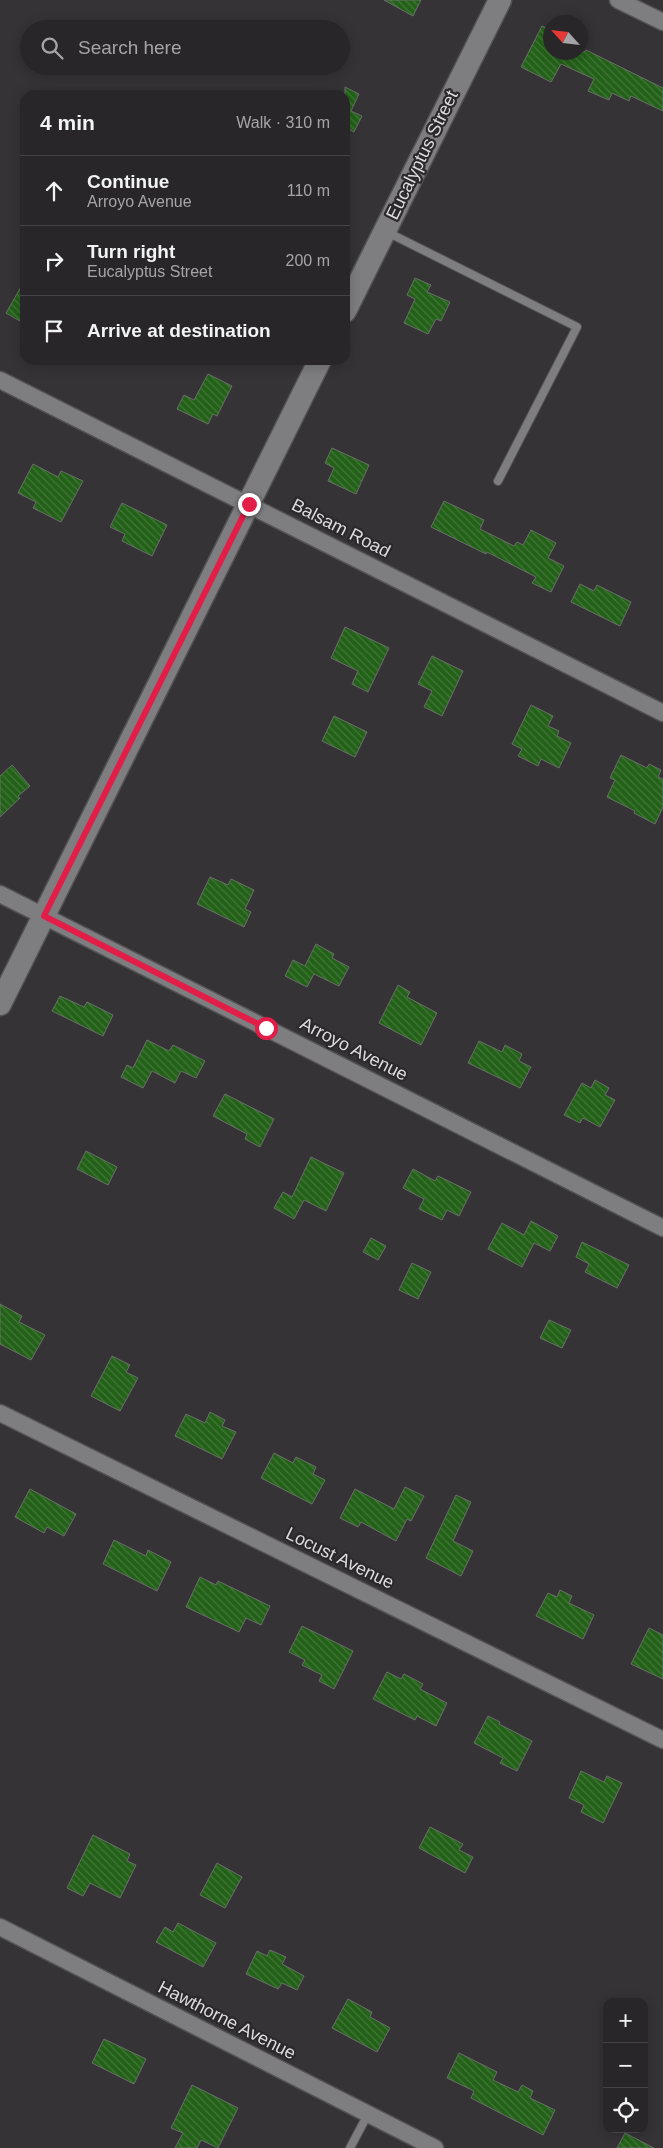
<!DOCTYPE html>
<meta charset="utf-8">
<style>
:root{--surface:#282628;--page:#302e30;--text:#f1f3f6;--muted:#a5a5a8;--line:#444345}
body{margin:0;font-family:Arial,sans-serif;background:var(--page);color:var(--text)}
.controls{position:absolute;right:15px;bottom:15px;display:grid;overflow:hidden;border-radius:10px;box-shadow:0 2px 12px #0003}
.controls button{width:45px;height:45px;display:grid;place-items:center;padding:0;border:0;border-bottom:1px solid var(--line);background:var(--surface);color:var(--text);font:25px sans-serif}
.compass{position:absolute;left:543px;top:15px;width:45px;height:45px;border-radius:50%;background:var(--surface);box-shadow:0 2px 12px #0003;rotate:297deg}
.stop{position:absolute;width:15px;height:15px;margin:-11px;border:4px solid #e11d48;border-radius:50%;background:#fff}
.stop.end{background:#e11d48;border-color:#fff;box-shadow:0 1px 5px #0008}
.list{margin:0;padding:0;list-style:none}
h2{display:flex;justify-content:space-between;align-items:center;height:65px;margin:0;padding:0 20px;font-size:21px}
h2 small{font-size:16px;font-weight:400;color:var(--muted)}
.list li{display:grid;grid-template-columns:32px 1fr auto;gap:15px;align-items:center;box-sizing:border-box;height:70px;padding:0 20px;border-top:1px solid var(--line)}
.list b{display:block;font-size:19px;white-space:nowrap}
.list p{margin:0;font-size:16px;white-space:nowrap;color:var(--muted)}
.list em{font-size:16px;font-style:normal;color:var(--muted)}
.icon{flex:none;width:28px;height:28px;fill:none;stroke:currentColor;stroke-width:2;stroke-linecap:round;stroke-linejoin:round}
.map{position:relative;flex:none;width:663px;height:2148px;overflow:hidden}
.search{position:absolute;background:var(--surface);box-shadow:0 2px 12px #0003;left:20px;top:20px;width:330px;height:55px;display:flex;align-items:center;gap:12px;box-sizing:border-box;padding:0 18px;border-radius:28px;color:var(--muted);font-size:19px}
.panel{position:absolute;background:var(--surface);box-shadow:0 2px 12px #0003;left:20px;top:90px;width:330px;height:275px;border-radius:15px}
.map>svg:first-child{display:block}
.building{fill:url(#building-back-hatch);stroke:#6b6e6b}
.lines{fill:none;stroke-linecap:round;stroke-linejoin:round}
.service-casing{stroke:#525153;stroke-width:10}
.minor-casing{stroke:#525153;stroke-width:19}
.secondary-casing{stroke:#525153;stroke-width:25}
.service{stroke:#7e7d80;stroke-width:8}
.minor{stroke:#7e7d80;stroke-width:16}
.secondary{stroke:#7e7d80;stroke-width:22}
.route{stroke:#e11d48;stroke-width:6}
.labels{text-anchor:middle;stroke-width:4.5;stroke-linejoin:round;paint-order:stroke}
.street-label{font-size:18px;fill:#dcdbdd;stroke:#2b292c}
</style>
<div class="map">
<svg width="663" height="2148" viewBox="0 0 663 2148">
<defs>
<pattern id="building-back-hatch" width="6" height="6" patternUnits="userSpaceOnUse" patternTransform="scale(1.25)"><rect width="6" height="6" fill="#236118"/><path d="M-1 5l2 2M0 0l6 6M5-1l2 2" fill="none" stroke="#427739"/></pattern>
</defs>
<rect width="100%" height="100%" fill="#353336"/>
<!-- building -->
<path class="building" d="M384,0H421L413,16Z
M542,26L550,30V52H584L586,50L663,88V111L631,96L629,101L612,93L609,100L588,91L594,79L561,64L551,82L521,67Z
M345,87L359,94L351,111L362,116L354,132L345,127Z
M415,278L431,285L427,292L450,302L441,321L436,319L428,334L404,323L415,299L407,295Z
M25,280V324L6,313Z
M208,374L232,386L217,416L213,414L208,424L177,409L184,395L194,400Z
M332,448L369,465L356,494L328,481L334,468L325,463Z
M33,464L58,477L61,471L83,481L61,522L33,508L36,502L18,493Z
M444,501L484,520L480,529L514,546L517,542L523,545L531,530L556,543L548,558L564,566L551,592L532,583L536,577L487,552L486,554L431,527Z
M122,503L167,525L152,556L122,541L125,534L110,527Z
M580,584L594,591L597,585L631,602L620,626L571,602Z
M345,627L389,648L368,692L352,684L358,671L331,658Z
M432,656L463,671L442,716L424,707L432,691L418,684Z
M531,705L553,716L548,726L559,731L557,736L571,743L559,768L541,759L538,766L518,756L522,749L512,744Z
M334,716L367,732L355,757L322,741Z
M621,755L647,768L649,764L661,770L658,777L663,779V807L655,824L634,813L635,811L607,797L615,780L610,778Z
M12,765L30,786L18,796L20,798L0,817V776Z
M210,877L228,885L231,879L254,890L245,909L251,912L244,927L197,904Z
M316,944L334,954L332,958L349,967L339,986L314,974L307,987L285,976L293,960L305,966Z
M398,985L410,992L407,997L437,1013L421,1045L379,1023Z
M60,996L84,1007L87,1002L113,1015L103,1036L52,1011Z
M147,1040L169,1051L173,1045L205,1061L196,1078L181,1071L175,1083L152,1071L143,1088L121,1077L127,1065L133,1068Z
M479,1041L502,1052L505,1045L522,1054L519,1061L531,1067L520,1088L468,1063Z
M595,1080L609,1088L605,1095L615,1100L600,1127L583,1118L580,1123L564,1115L582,1083L591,1088Z
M225,1094L274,1119L260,1147L245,1139L247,1134L213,1116Z
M86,1151L117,1167L108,1185L77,1169Z
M311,1157L344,1173L326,1211L304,1200L294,1219L274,1208L283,1192L292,1197Z
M413,1169L435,1181L438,1176L471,1192L459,1216L447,1210L442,1220L419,1209L424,1199L403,1188Z
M531,1221L558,1236L550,1251L534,1243L522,1267L488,1249L502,1223L524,1235Z
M371,1238L386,1246L378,1260L363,1252Z
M582,1242L629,1265L617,1288L585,1272L589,1264L576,1257Z
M412,1263L431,1272L418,1299L399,1290Z
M0,1304L22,1316L19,1322L45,1335L31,1360L0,1344Z
M549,1320L571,1330L562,1348L540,1338Z
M112,1356L130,1365L126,1372L138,1378L120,1411L91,1396Z
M210,1412L225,1420L222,1426L236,1432L222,1459L175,1436L186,1414L205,1423Z
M274,1453L293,1463L296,1457L316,1467L313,1474L325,1480L312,1504L261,1478Z
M405,1487L424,1496L411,1521L407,1519L396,1541L361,1522L358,1527L340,1518L355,1489L394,1509Z
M30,1489L76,1514L64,1536L47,1527L44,1533L15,1517Z
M456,1495L471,1502L453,1541L473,1551L461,1576L426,1558Z
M114,1540L146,1556L148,1550L171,1562L157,1591L103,1564Z
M200,1577L216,1585L218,1581L270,1606L261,1625L246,1618L239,1632L186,1607Z
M560,1590L572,1596L569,1603L594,1615L583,1639L536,1616L548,1593L557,1597Z
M302,1626L353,1651L334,1689L319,1681L322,1675L302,1665L305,1660L289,1652Z
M649,1628L663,1635V1679L631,1664Z
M387,1672L401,1679L404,1674L423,1684L420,1689L447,1703L436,1726L417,1716L415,1720L373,1699Z
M488,1716L500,1722L499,1724L532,1741L517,1771L500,1763L503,1758L474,1743Z
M581,1771L604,1782L607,1776L622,1783L603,1823L581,1812L584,1805L569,1798Z
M430,1827L463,1844L459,1850L473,1857L465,1873L419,1848Z
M93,1835L130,1854L127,1861L136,1865L120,1898L90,1883L83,1896L67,1888Z
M217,1863L242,1877L225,1908L200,1895Z
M178,1923L216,1943L203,1967L156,1942L165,1927L173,1932Z
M270,1950L286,1957L282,1964L304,1976L297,1990L282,1983L278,1989L246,1974L257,1951L267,1956Z
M348,1999L372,2012L370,2017L390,2028L377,2052L332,2028Z
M104,2039L146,2059L134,2084L92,2063Z
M459,2053L497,2072L493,2080L518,2092L522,2085L533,2091L530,2098L555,2110L543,2135L471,2098L474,2091L447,2078Z
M192,2085L238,2108L218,2148L201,2140L197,2148H175L183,2133L171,2128Z
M625,2133L654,2148H617Z"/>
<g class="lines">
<!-- service casing -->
<g class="service-casing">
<path id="service" d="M387,232L577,327L498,481
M350,2148L368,2114"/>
</g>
<!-- minor casing -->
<g class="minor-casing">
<path id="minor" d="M618,0L663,22
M0,380L663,713
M0,894L663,1228
M0,1413L663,1740
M0,1927L435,2148"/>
</g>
<!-- secondary casing -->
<g class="secondary-casing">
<path id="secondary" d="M345,311L500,0
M0,1004L320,360"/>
</g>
<!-- service -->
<use href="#service" class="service"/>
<!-- minor -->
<use href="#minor" class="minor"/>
<!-- secondary -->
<use href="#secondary" class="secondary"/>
</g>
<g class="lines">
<!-- route -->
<path class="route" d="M249,504L44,916L266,1028"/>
</g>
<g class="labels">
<!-- street labels -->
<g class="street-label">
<text transform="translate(422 155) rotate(-64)" y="6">Eucalyptus Street</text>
<text transform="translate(341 528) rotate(27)" y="6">Balsam Road</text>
<text transform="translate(354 1049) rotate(27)" y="6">Arroyo Avenue</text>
<text transform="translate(340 1558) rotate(26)" y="6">Locust Avenue</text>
<text transform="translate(227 2020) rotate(27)" y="6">Hawthorne Avenue</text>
</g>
</g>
</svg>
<div class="controls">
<button>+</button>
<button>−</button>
<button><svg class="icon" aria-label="locate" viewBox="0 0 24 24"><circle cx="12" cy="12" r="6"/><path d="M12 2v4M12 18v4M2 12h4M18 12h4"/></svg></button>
</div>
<svg class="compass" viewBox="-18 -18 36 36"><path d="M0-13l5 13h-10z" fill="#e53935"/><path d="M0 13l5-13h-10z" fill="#a5a5a8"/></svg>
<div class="stop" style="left:266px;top:1028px"></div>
<div class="stop end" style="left:249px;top:504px"></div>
<div class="search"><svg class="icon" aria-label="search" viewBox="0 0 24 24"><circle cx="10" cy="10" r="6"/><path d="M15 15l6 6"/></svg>Search here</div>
<section class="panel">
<h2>4 min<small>Walk · 310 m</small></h2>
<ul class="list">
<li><svg class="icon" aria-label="ahead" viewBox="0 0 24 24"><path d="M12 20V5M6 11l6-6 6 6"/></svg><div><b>Continue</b><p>Arroyo Avenue</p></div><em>110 m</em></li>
<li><svg class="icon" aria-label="right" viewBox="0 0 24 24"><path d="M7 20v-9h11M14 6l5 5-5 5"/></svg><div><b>Turn right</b><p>Eucalyptus Street</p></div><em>200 m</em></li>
<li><svg class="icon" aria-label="arrive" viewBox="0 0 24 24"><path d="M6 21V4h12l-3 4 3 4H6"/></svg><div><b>Arrive at destination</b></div></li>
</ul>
</section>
</div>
